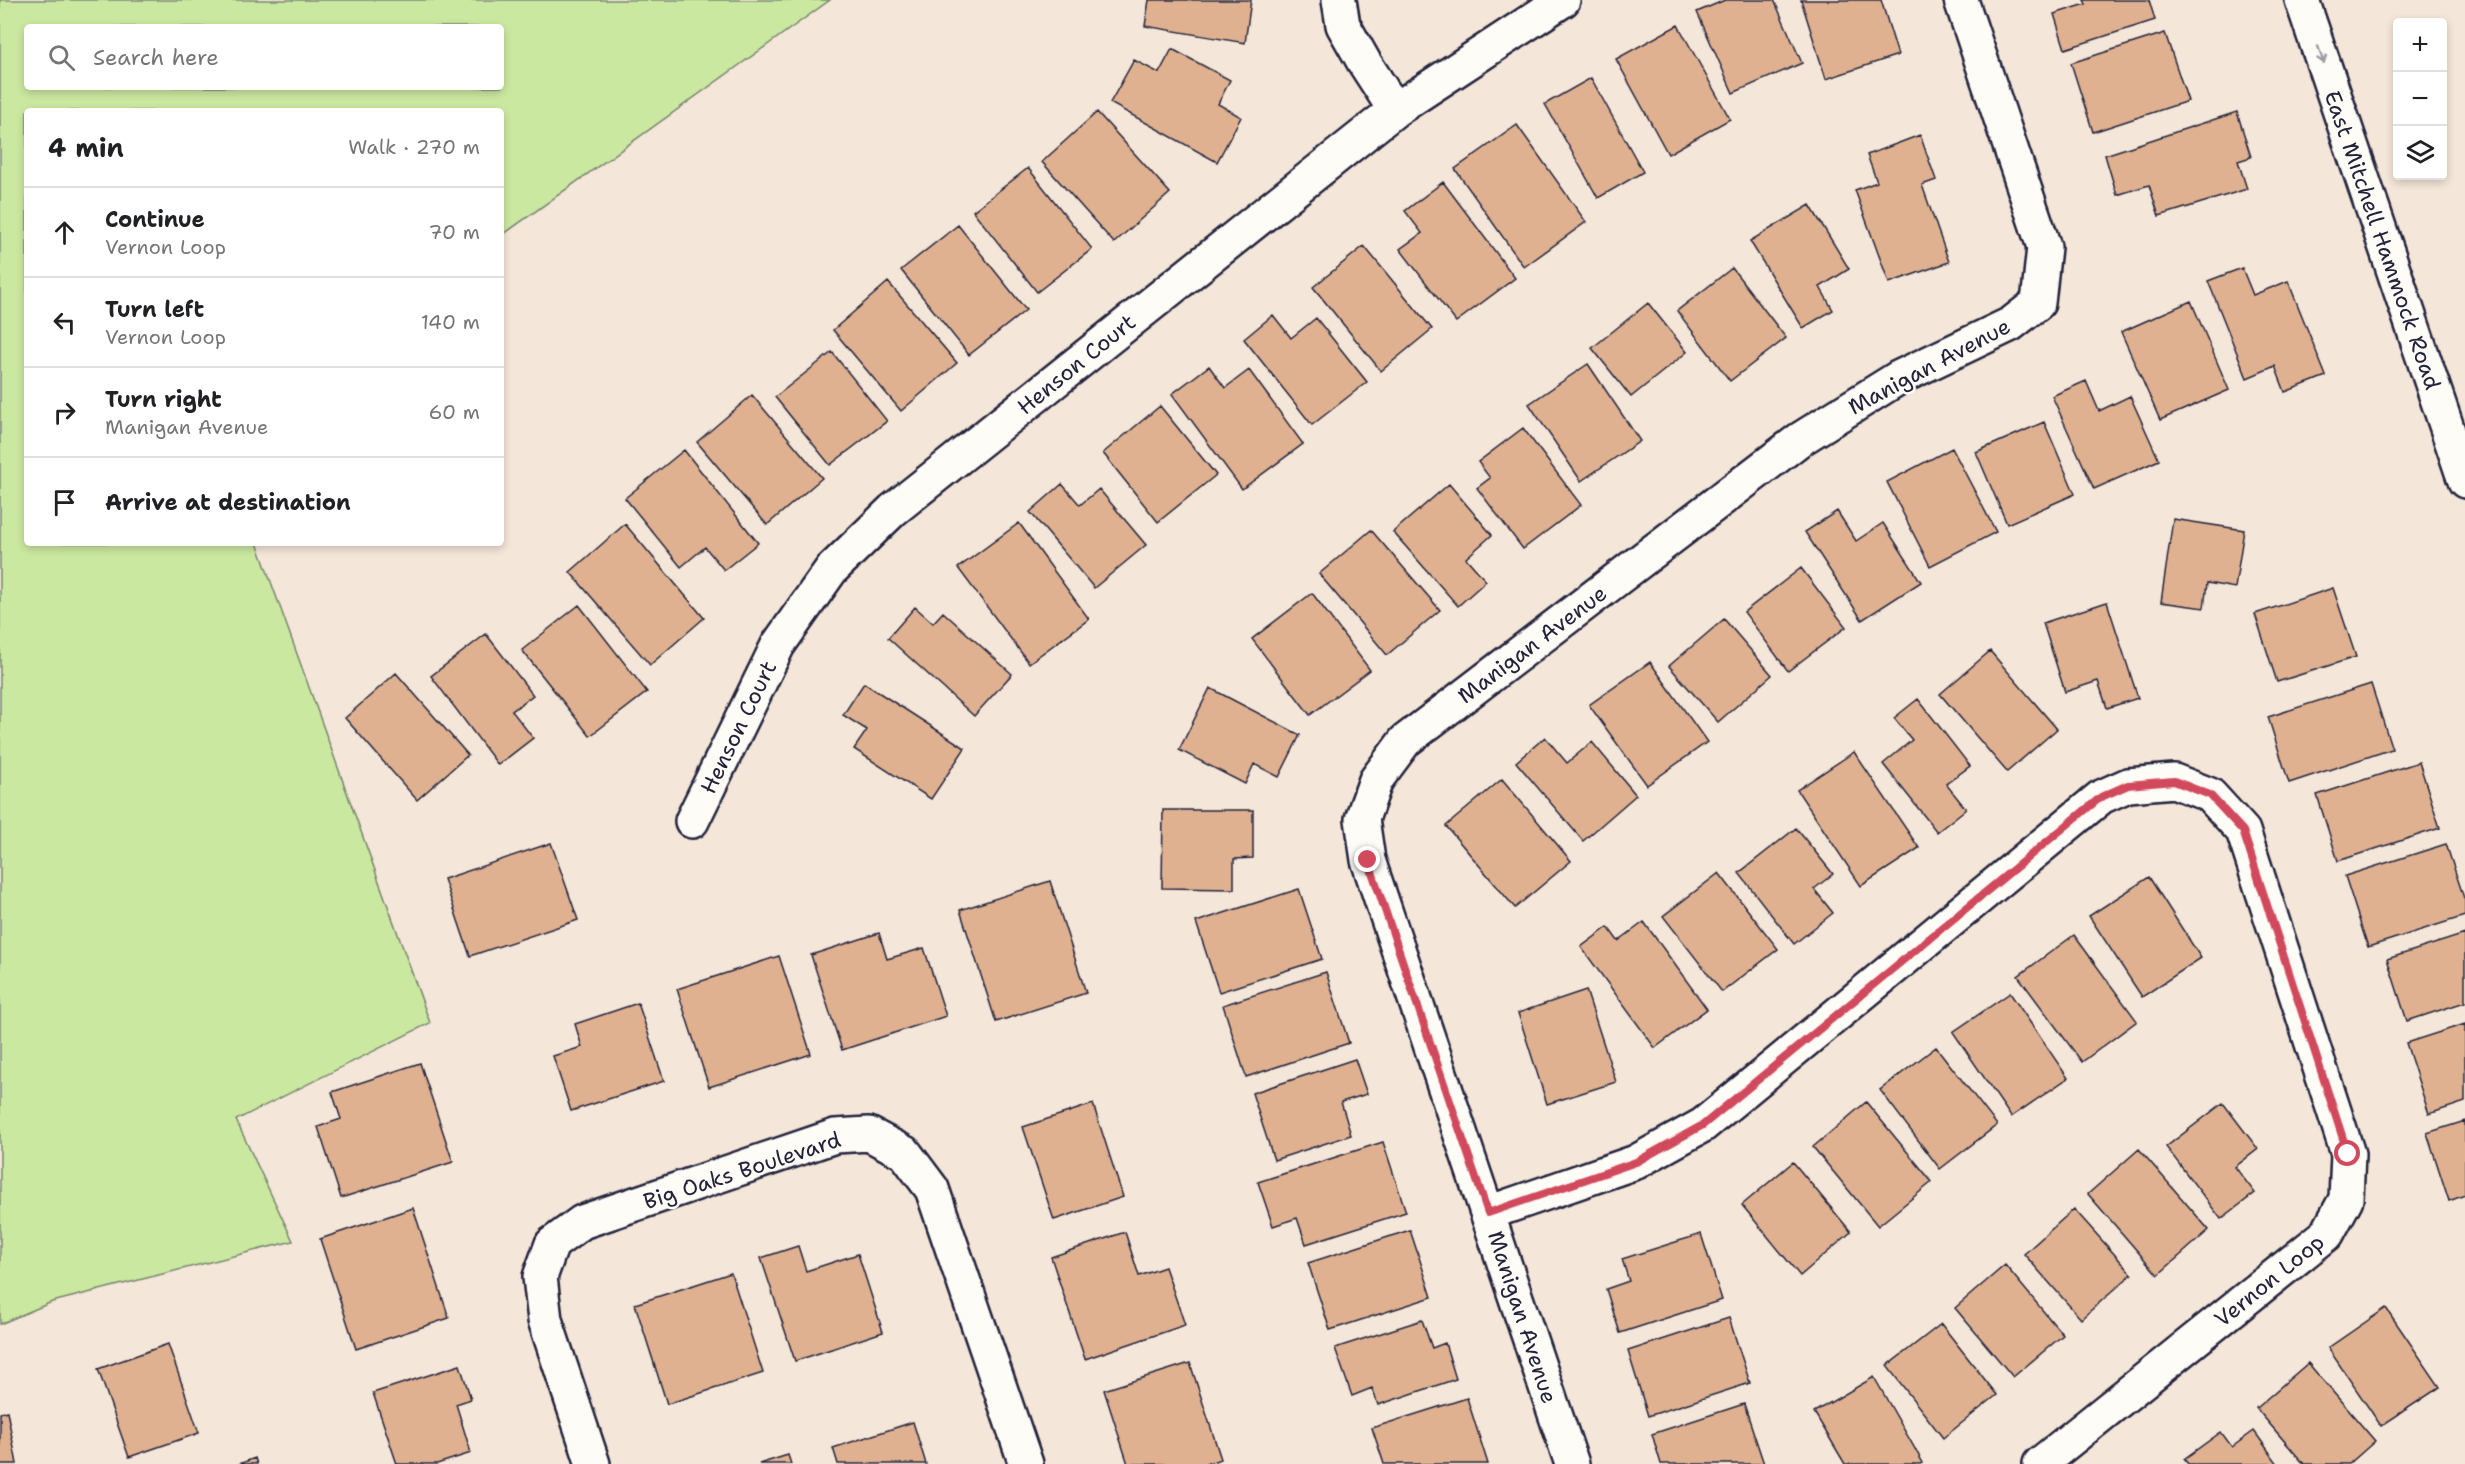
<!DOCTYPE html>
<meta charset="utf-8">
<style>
:root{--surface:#fff;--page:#f2f2f2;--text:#202124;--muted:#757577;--line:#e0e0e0}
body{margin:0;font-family:"Shantell Sans",sans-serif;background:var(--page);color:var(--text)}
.controls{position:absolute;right:18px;top:18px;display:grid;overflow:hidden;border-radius:6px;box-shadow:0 3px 9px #0003}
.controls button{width:54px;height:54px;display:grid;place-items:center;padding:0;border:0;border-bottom:2px solid var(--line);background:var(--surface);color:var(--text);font:30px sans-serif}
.stop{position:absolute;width:18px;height:18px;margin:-14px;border:4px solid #d1495b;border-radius:50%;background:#fff}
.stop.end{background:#d1495b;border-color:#fff;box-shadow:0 2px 6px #0008}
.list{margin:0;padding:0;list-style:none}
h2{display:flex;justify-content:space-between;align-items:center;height:78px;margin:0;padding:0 24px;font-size:26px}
h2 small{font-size:20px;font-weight:400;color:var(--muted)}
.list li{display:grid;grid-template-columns:39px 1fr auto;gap:18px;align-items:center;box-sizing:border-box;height:90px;padding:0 24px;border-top:2px solid var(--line)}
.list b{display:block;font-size:22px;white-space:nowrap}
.list p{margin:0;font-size:20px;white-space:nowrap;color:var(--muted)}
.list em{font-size:20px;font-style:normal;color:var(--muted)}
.icon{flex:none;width:33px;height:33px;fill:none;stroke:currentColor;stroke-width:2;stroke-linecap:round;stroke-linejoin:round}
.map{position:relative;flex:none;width:2465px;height:1464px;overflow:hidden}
.search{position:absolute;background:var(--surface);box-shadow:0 3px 9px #0003;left:24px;top:24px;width:480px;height:66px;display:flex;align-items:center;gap:15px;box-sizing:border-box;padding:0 21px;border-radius:6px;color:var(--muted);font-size:22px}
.panel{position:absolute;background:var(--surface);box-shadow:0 3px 9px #0003;left:24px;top:108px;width:480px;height:438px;border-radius:6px}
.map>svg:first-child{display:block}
.green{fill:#cbe8a0;stroke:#76856e;stroke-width:1.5;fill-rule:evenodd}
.building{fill:#dfb190;stroke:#22223b;stroke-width:1.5}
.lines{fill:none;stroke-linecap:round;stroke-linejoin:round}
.street-casing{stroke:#22223b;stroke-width:38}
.secondary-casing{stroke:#22223b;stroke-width:38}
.street{stroke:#fdfcf7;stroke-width:33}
.secondary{stroke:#fdfcf7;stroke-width:33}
.oneway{stroke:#9a9aa2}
.route{stroke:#d1495b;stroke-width:8}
.labels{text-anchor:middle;stroke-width:5;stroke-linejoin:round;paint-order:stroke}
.street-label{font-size:22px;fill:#22223b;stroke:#fdfcf7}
</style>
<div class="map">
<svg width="2465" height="1464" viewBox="0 0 2465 1464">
<rect width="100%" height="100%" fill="#f4e6d8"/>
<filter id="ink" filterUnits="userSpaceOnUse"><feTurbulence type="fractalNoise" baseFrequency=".0167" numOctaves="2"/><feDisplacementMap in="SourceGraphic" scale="12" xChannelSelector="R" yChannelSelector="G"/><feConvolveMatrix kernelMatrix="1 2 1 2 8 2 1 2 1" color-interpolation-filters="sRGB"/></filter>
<g filter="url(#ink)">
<!-- green -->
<path class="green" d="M0,0H830L501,236V111H27V543H257L430,1023L236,1120L293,1241L52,1302L0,1324ZM27,27H501V87H27Z"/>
<!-- building -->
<path class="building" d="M1149,0H1251L1245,43L1145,26Z
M1725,0H1774L1802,63L1733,93L1697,12Z
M1801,0H1881L1898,55L1826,79Z
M2084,0H2149L2155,20L2065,49L2054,14L2086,4Z
M1678,25L1730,119L1668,154L1616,59Z
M2165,33L2188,101L2093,132L2071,63Z
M1172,49L1230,80L1218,104L1241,117L1217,162L1110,103L1134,60L1159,73Z
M1591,78L1643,172L1598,198L1545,104Z
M1097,112L1170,193L1114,243L1042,162Z
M2237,112L2251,157L2238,161L2247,189L2159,216L2149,185L2117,195L2105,155Z
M1517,125L1586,222L1524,267L1455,169Z
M1920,135L1936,180L1922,185L1949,262L1889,283L1855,190L1877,182L1867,155Z
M1028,168L1092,249L1037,292L973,211Z
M1443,182L1515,278L1456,322L1400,249L1422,233L1405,211Z
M1810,205L1849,269L1820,287L1833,310L1803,328L1750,241Z
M958,225L1026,310L969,355L901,270Z
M1364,246L1432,329L1381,371L1313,287Z
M1732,268L1786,338L1730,381L1677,311Z
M2242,268L2253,295L2288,281L2326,376L2285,392L2275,366L2247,378L2208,281Z
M888,282L957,363L901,411L833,330Z
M2191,301L2229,390L2160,420L2121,332Z
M1648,303L1687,352L1631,397L1592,348Z
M1273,315L1291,338L1316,318L1367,382L1312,425L1244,339Z
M832,352L887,421L830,465L775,397Z
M1588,364L1640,441L1581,481L1529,404Z
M1209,366L1225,388L1249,370L1303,444L1242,489L1172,394Z
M2086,381L2099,411L2130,396L2159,460L2094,489L2052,396Z
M752,395L822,478L767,525L697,442Z
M1160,406L1216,475L1158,522L1103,453Z
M2044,422L2075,494L2007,524L1976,452Z
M1523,428L1581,505L1523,549L1477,488L1490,478L1478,462Z
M1952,448L1996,532L1930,566L1887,482Z
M684,450L758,543L724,570L705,547L681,567L625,498Z
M1062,484L1080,505L1099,489L1146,545L1094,588L1030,512Z
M1449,484L1492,535L1466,558L1486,581L1458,606L1393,532Z
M1837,511L1856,541L1883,523L1921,582L1862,620L1805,532Z
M2173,519L2244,530L2235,588L2207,583L2204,608L2161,602Z
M1019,523L1089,619L1029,663L958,568Z
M625,524L704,618L650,665L570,572Z
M1371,530L1440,610L1387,655L1319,574Z
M1801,568L1846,627L1788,671L1744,612Z
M2333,588L2356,657L2277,682L2255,614Z
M1312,593L1370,670L1310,715L1252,639Z
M2107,602L2138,698L2107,708L2098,681L2065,692L2043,623Z
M579,605L647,692L590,736L522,650Z
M915,607L933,623L943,612L1012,674L974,716L888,638Z
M1724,619L1772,675L1718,722L1669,666Z
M486,634L533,695L512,711L533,738L498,765L431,676Z
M1990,651L2057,729L2007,772L1940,694Z
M1650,662L1707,742L1647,785L1589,705Z
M396,673L468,755L417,800L345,718Z
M864,683L965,748L931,799L854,749L867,730L843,715Z
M2371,684L2392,749L2289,783L2268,717Z
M1210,688L1300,735L1279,777L1254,764L1245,784L1179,750Z
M1918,699L1970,766L1946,784L1966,809L1937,832L1883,764L1912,740L1894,718Z
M1545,737L1567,763L1592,742L1636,795L1583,841L1516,762Z
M1854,752L1919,848L1861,886L1797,790Z
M2419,762L2440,828L2338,861L2317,795Z
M1502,779L1571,861L1515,908L1446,826Z
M1163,810H1253V858L1234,859V889L1162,888Z
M1796,828L1833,874L1814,889L1833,913L1794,944L1739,873Z
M551,843L578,920L470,956L444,879Z
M2446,844L2465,901V916L2368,947L2345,876Z
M1719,873L1778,949L1722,992L1663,916Z
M2149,877L2201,958L2142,997L2089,916Z
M1050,881L1086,993L996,1022L960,910Z
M1299,889L1322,959L1219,992L1196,922Z
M1644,922L1707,1009L1655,1048L1581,947L1608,927L1618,941Z
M879,933L887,959L924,948L946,1016L842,1050L811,955Z
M2465,934V1002L2407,1021L2387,959Z
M2074,935L2137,1021L2082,1062L2018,976Z
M779,956L811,1054L709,1087L677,989Z
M1326,972L1349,1043L1246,1077L1223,1005Z
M1586,990L1616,1082L1547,1104L1518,1013Z
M2010,993L2068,1078L2011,1117L1953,1032Z
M638,1003L664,1081L571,1111L553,1056L582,1047L575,1024Z
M2465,1024V1102L2429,1114L2406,1043Z
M1936,1047L1997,1125L1940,1169L1880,1090Z
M1355,1059L1367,1094L1341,1102L1351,1135L1274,1160L1252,1093Z
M420,1063L453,1162L341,1198L318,1127L341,1119L332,1092Z
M1866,1102L1932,1182L1878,1226L1813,1147Z
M2223,1103L2258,1149L2235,1167L2255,1193L2221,1219L2166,1147Z
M1093,1104L1123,1197L1054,1220L1023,1127Z
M2465,1121V1195L2449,1201L2427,1133Z
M1383,1142L1406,1212L1306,1244L1297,1218L1273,1226L1258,1182Z
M2139,1149L2209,1230L2158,1275L2088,1194Z
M1793,1162L1851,1232L1800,1276L1742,1205Z
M413,1208L449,1318L356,1349L320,1239Z
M2074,1209L2132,1274L2081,1319L2024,1254Z
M1410,1230L1432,1297L1330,1330L1308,1263Z
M1125,1232L1139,1276L1165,1267L1185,1325L1085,1359L1051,1257Z
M1701,1234L1722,1300L1620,1333L1606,1289L1629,1281L1622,1259Z
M798,1246L806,1271L858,1254L883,1332L795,1361L761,1258Z
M2005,1265L2063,1335L2013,1377L1955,1308Z
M731,1273L763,1373L667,1404L635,1304Z
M2386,1308L2440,1387L2381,1426L2328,1348Z
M1729,1318L1750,1383L1648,1416L1628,1351Z
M1422,1320L1432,1348L1445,1343L1456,1379L1378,1405L1372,1388L1352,1396L1335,1348Z
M1941,1324L1997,1395L1943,1438L1887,1366Z
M168,1344L199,1433L129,1457L98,1369Z
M1190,1363L1221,1459L1205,1464H1128L1104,1390Z
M2308,1363L2375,1441L2349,1464H2304L2256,1408Z
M460,1365L471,1399L456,1404L471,1453L437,1464H397L373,1393Z
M1874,1377L1923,1463L1921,1464H1845L1814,1412Z
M1467,1398L1488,1464H1384L1372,1428Z
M1744,1404L1764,1464H1661L1652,1434Z
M7,1411L17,1464H0V1413Z
M913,1422L926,1464H838L833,1448Z
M2254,1431L2278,1464H2188L2184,1459L2221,1432L2232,1447Z
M788,1455L791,1464H759Z
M255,1458L257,1464H239Z"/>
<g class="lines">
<!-- street casing -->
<g class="street-casing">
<path id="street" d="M1339,0L1343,25L1364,62L1395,110
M692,821L778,645L831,570L893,510L1395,110L1563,0
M1488,1213L1636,1162L1703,1125L2101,797L2128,785L2174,781L2210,795L2243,831L2348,1154L2346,1199L2327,1234L2040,1464
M593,1464L545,1320L540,1277L552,1244L582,1222L835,1136L869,1134L905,1153L932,1189L1026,1464
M1572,1464L1368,860L1362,819L1376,780L1405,741L1799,440L1898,378L2011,324L2038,303L2044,247L1961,0"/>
</g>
<!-- secondary casing -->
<g class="secondary-casing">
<path id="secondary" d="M2302,0L2465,481"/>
</g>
<!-- street -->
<use href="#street" class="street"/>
<!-- secondary -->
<use href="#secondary" class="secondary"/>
</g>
<!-- one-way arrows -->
<defs><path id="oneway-shaft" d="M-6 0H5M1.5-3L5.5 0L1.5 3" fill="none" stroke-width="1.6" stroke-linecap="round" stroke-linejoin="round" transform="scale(1.5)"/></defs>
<use class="oneway" href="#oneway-shaft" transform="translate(2321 55) rotate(71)"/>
</g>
<g class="lines" filter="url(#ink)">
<!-- route -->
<path class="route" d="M1368,860L1488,1213L1636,1162L1703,1125L2101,797L2128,785L2174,781L2210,795L2243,831L2348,1154"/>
</g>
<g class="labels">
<!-- street labels -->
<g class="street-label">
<text transform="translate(2383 240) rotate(71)" y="8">East Mitchell Hammock Road</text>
<text transform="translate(1076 364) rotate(-39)" y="8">Henson Court</text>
<text transform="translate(1929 366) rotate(-28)" y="8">Manigan Avenue</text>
<text transform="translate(1532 644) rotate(-37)" y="8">Manigan Avenue</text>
<text transform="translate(738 727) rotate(-64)" y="8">Henson Court</text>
<text transform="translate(742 1170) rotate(-18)" y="8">Big Oaks Boulevard</text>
<text transform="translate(2269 1280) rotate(-39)" y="8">Vernon Loop</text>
<text transform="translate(1523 1317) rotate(72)" y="8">Manigan Avenue</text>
</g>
</g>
</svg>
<div class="controls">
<button>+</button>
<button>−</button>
<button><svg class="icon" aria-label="layers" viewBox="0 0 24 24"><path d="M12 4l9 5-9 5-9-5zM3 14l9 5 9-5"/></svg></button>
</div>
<div class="stop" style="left:2348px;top:1154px"></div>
<div class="stop end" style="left:1368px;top:860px"></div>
<div class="search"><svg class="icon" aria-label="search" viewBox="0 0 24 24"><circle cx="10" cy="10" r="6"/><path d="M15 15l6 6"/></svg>Search here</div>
<section class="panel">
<h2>4 min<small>Walk · 270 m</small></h2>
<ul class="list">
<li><svg class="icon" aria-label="ahead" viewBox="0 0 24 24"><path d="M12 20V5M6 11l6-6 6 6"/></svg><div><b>Continue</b><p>Vernon Loop</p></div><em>70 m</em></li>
<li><svg class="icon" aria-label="left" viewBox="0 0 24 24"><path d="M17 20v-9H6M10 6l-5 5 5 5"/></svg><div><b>Turn left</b><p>Vernon Loop</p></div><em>140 m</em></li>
<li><svg class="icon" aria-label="right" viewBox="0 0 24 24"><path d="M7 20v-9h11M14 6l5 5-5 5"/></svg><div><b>Turn right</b><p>Manigan Avenue</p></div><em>60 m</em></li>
<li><svg class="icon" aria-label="arrive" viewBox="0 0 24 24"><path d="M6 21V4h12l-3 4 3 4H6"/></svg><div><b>Arrive at destination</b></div></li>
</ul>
</section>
</div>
